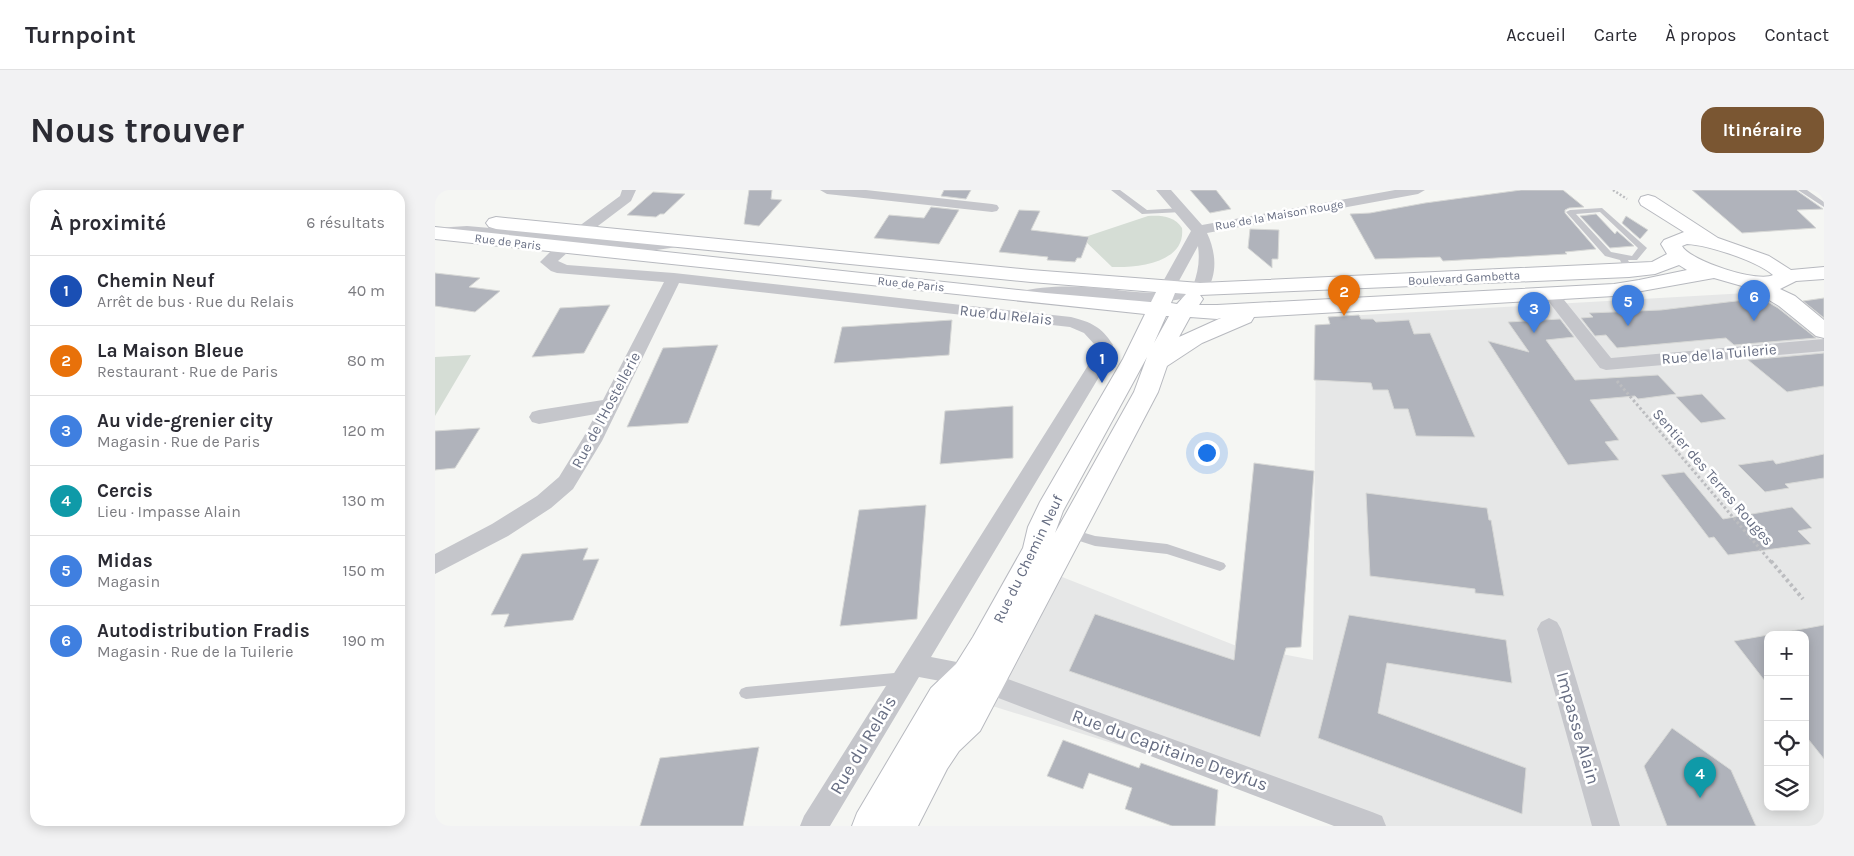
<!DOCTYPE html>
<html lang="fr">
<meta charset="utf-8">
<style>
:root{--surface:#fff;--page:#f2f2f3;--text:#2b2b33;--muted:#7c7c81;--line:#e1e1e2;--accent:#7a5632}
body{margin:0;font-family:Karla,sans-serif;background:var(--page);color:var(--text)}
.controls{position:absolute;right:15px;bottom:15px;display:grid;overflow:hidden;border-radius:10px;box-shadow:0 2px 12px #0003}
.controls button{width:45px;height:45px;display:grid;place-items:center;padding:0;border:0;border-bottom:1px solid var(--line);background:var(--surface);color:var(--text);font:25px sans-serif}
.you{position:absolute;left:771px;top:262px;width:18px;height:18px;margin:-12px;border:4px solid #fff;border-radius:50%;background:#1a73e8;box-shadow:0 0 0 8px #1a73e833}
.badge{display:grid;place-items:center;width:32px;height:32px;border-radius:50%;background:var(--accent);color:#fff;font-size:16px;font-weight:700}
.pin{position:absolute;translate:-50% -41px;filter:drop-shadow(0 1px 2px #0008)}
.pin::after{content:'';position:absolute;top:26px;width:18px;height:15px;background:inherit;clip-path:polygon(0 0,100% 0,50% 100%)}
.list{margin:0;padding:0;list-style:none}
h2{display:flex;justify-content:space-between;align-items:center;height:65px;margin:0;padding:0 20px;font-size:21px}
h2 small{font-size:16px;font-weight:400;color:var(--muted)}
.list li{display:grid;grid-template-columns:32px 1fr auto;gap:15px;align-items:center;box-sizing:border-box;height:70px;padding:0 20px;border-top:1px solid var(--line)}
.list b{display:block;font-size:19px;white-space:nowrap}
.list p{margin:0;font-size:16px;white-space:nowrap;color:var(--muted)}
.list em{font-size:16px;font-style:normal;color:var(--muted)}
.icon{flex:none;width:28px;height:28px;fill:none;stroke:currentColor;stroke-width:2;stroke-linecap:round;stroke-linejoin:round}
.map{position:relative;flex:none;width:1389px;height:636px;overflow:hidden;border-radius:15px}
header{display:flex;align-items:center;gap:30px;box-sizing:border-box;height:70px;padding:0 25px;background:var(--surface);border-bottom:1px solid var(--line)}
header strong{font-size:24px}
nav{display:flex;gap:28px;margin-inline-start:auto;font-size:18px}
.intro{display:flex;align-items:center;justify-content:space-between;box-sizing:border-box;height:120px;padding:0 30px}
h1{margin:0;font-size:35px}
.button{padding:12px 22px;border-radius:15px;background:var(--accent);color:#fff;font-size:18px;font-weight:700}
main{display:flex;gap:30px;padding:0 30px}
aside{flex:1;background:var(--surface);border-radius:15px;box-shadow:0 2px 12px #0003}
.map>svg:first-child{display:block}
.built{fill:#e6e7e7;fill-rule:evenodd}
.green{fill:#d5ddd5}
.building{fill:#b0b3bb;stroke:#d7d8d6}
.lines{fill:none;stroke-linecap:round;stroke-linejoin:round}
.secondary-casing{stroke:#b7b9bf;stroke-width:2}
.path-far2{stroke:#bcbdc0;stroke-width:2.5;stroke-dasharray:2 2;stroke-linecap:butt}
.path-far1{stroke:#bcbdc0;stroke-width:3;stroke-dasharray:2.5 2.5;stroke-linecap:butt}
.path{stroke:#bcbdc0;stroke-width:4;stroke-dasharray:3 3;stroke-linecap:butt}
.lane{fill:#c5c6cb;fill-rule:evenodd}
.street{fill:#c5c6cb;fill-rule:evenodd}
.secondary{fill:#fff;fill-rule:evenodd}
.labels{text-anchor:middle;stroke-width:5;stroke-linejoin:round;paint-order:stroke}
.far-street-label{font-size:12px;fill:#676e83;stroke:#fff}
.street-label{font-size:15px;fill:#676e83;stroke:#fff}
.near-street-label{font-size:18px;fill:#676e83;stroke:#fff}
</style>
<header>
<strong>Turnpoint</strong>
<nav><a>Accueil</a><a>Carte</a><a>À propos</a><a>Contact</a></nav>
</header>
<div class="intro"><h1>Nous trouver</h1><a class="button">Itinéraire</a></div>
<main>
<aside>
<h2>À proximité<small>6 résultats</small></h2>
<ul class="list">
<li><span class="badge" style="background:#1a4fb4">1</span><div><b>Chemin Neuf</b><p>Arrêt de bus · Rue du Relais</p></div><em>40 m</em></li>
<li><span class="badge" style="background:#e8710a">2</span><div><b>La Maison Bleue</b><p>Restaurant · Rue de Paris</p></div><em>80 m</em></li>
<li><span class="badge" style="background:#3f7fe0">3</span><div><b>Au vide-grenier city</b><p>Magasin · Rue de Paris</p></div><em>120 m</em></li>
<li><span class="badge" style="background:#0f9aa8">4</span><div><b>Cercis</b><p>Lieu · Impasse Alain</p></div><em>130 m</em></li>
<li><span class="badge" style="background:#3f7fe0">5</span><div><b>Midas</b><p>Magasin</p></div><em>150 m</em></li>
<li><span class="badge" style="background:#3f7fe0">6</span><div><b>Autodistribution Fradis</b><p>Magasin · Rue de la Tuilerie</p></div><em>190 m</em></li>
</ul>
</aside>
<div class="map">
<svg width="1389" height="636" viewBox="0 0 1389 636">
<rect width="100%" height="100%" fill="#f5f6f3"/>
<!-- built -->
<path class="built" d="M1312,103L1341,114L1389,152V636H916L754,577L538,510L607,379L799,455L878,470L881,135L895,134L893,127ZM1333,445H1370V617H1333Z"/>
<!-- green -->
<path class="green" d="M713,26C725,25 740,26 747,38C751,73 702,78 677,77L647,48Z
M36,165L0,226V167Z"/>
<!-- building -->
<path class="building" d="M314,0H337L336,9L347,10L324,36L309,34Z
M509,0H536L531,9L506,6Z
M755,0H781L796,19L775,23Z
M1086,0H1128L1149,17L1134,18L1130,20V23L1161,59L1130,62L1132,64L1008,71L1005,67L940,69L915,24L935,23L990,13Z
M1257,0H1361L1388,19L1362,20L1381,38L1307,43Z
M218,2L250,4L229,24H225L221,27L192,25Z
M496,17L524,20L504,54L439,48L454,25L489,28Z
M584,20L605,21L596,40L654,47L646,68H642L640,72L612,70L613,67L564,62Z
M1161,24L1180,44L1182,41L1199,56L1175,58L1145,26Z
M1191,26L1213,40L1205,49L1187,33Z
M815,39L844,40L843,69H837V78L813,58Z
M0,83L45,88L34,97L65,101L40,122L0,116Z
M1326,108L1343,118L1381,148L1299,155L1291,148L1182,158L1171,145L1160,146L1146,128L1158,127L1154,123L1226,120Z
M1389,108V128L1368,111Z
M175,115L149,163L97,167L125,118Z
M924,125L926,129H938L941,132L974,130L979,144L995,143L1040,247L981,246L973,219H959L953,200H938L936,193L879,190L880,135L895,134L893,127Z
M1125,129L1139,147L1111,150L1140,190L1223,185L1241,204L1203,209L1200,206L1155,210L1184,250L1170,252L1184,270L1133,275L1053,151L1094,162L1073,132Z
M517,130L514,165L399,173L407,137Z
M283,155L253,233L192,237L228,158Z
M1389,163V196L1352,202L1313,170Z
M1267,204L1291,229L1266,233L1241,207Z
M578,216V268L505,274L510,221Z
M45,238L20,278L0,280V241Z
M1389,264V288L1350,294L1354,298L1330,302L1303,275L1338,270L1341,274Z
M819,273L879,281L866,457L851,458L825,547L634,481L660,424L799,470Z
M1249,282L1288,329L1357,317L1377,338L1363,341L1376,354L1293,365L1279,347L1274,348L1226,285Z
M931,303L1052,318L1054,330H1056L1069,406L1040,403V399L935,386Z
M491,315L482,429L405,436L424,320Z
M153,358L148,370L164,369L138,430L69,437L74,424L56,425L87,364Z
M914,425L1071,450L1077,493L952,473L943,523L1091,578L1087,624L883,548Z
M1389,435V569L1370,545V445H1335Z
M1333,445V495L1299,451Z
M1237,538L1296,580L1321,636H1232L1209,576Z
M628,550L704,578L706,573L783,600L780,636H737L690,619L697,598L654,583L648,599L612,586Z
M324,557L308,636H205L225,568Z"/>
<g class="lines">
<!-- secondary casing -->
<g class="secondary-casing">
<path id="secondary" d="M1213,5L1220,7L1283,48L1334,66L1356,80L1389,77V89L1361,91L1345,99L1360,106L1389,130V148L1381,146L1344,116L1314,98L1279,88L1179,106L819,127L816,132L767,153L732,176L723,202L545,541L524,561L512,579L483,636H417L422,623L496,498L521,474L538,447L588,358L593,337L605,312L688,169L710,124L0,49V37L611,103L716,112L721,102L596,92L61,39L54,37L51,33L54,29L61,27L596,80L765,93L1217,72L1232,64L1226,54L1229,50L1249,42L1206,15L1204,11L1206,7ZM1252,54C1273,55 1322,71 1338,85C1323,93 1255,71 1247,56ZM1244,75L1252,80L1204,90L1179,94L782,115H764L768,109L765,105L1194,87L1220,84ZM740,103L751,104L742,114L736,113ZM731,126H734L719,153ZM755,127L782,129L786,128L744,147ZM712,167L699,202L620,343L628,321Z"/>
</g>
<!-- path-far2 -->
<path class="path-far2" d="M1178,0L1192,9"/>
<!-- path-far1 -->
<path class="path-far1" d="M1182,191L1337,373"/>
<!-- path -->
<path class="path" d="M1336,371L1368,409"/>
<!-- lane -->
<path class="lane" d="M676,0H685L712,20L747,18L751,20L747,22L707,24Z
M1363,0H1372L1389,12V17Z
M1167,18L1212,58L1202,70H1193L1198,81L1197,83H1191L1185,70L1170,66L1131,22L1135,20ZM1165,22L1203,58L1197,66L1176,62L1141,24Z
M633,338L660,346L732,354L789,373L791,376L789,379L785,381L732,364L660,356L629,346L627,343L629,340Z
M470,482L475,484L477,488L475,492L470,494L311,509L306,507L304,503L306,499L311,497Z"/>
<!-- street -->
<path class="street" d="M187,0H201L196,11L151,45L214,51L252,47L257,49L260,52L257,55L214,61L143,53L123,71L132,75L239,83L636,127C656,132 667,137 678,155L670,177L496,467L532,474L937,622L947,626L951,636H899L532,496L484,487L395,636H365L369,626L652,177L660,155L649,143L635,137L244,93L167,251L138,299L116,318L73,346L0,384V364L57,334L102,306L124,287L148,248L161,224L104,234L97,232L94,227L97,222L104,220L168,210L229,92L122,83L116,81L105,72L124,53L32,44L0,46V38L32,36L132,45L185,6Z
M385,0H431L557,14L562,15L564,18L562,21L557,22L392,4Z
M721,0H736L767,35L960,0H990L983,4L772,43C781,62 783,84 771,102C723,119 699,109 651,107C631,106 610,109 589,110L583,108L581,105L583,102C609,95 641,96 667,98C699,102 727,107 758,96C763,82 765,71 763,56L739,100H727L725,97L756,41Z
M1115,98L1121,100L1176,168L1389,149V161L1171,180L1165,178L1107,103L1109,100Z
M1114,428L1122,432L1126,439L1185,636H1157L1102,439L1106,432Z"/>
<!-- secondary -->
<use href="#secondary" class="secondary"/>
</g>
<g class="labels">
<!-- far-street labels -->
<g class="far-street-label">
<text transform="translate(844 25) rotate(-10)" y="4">Rue de la Maison Rouge</text>
<text transform="translate(73 52) rotate(7)" y="4">Rue de Paris</text>
<text transform="translate(1029 88) rotate(-3)" y="4">Boulevard Gambetta</text>
<text transform="translate(476 94) rotate(6)" y="4">Rue de Paris</text>
</g>
<!-- street labels -->
<g class="street-label">
<text transform="translate(571 125) rotate(6)" y="5">Rue du Relais</text>
<text transform="translate(1284 164) rotate(-5)" y="5">Rue de la Tuilerie</text>
<text transform="translate(171 220) rotate(-62)" y="5">Rue de l'Hostellerie</text>
<text transform="translate(1278 287) rotate(49)" y="5">Sentier des Terres Rouges</text>
<text transform="translate(593 369) rotate(-64)" y="5">Rue du Chemin Neuf</text>
</g>
<!-- near-street labels -->
<g class="near-street-label">
<text transform="translate(1143 538) rotate(74)" y="6">Impasse Alain</text>
<text transform="translate(428 555) rotate(-59)" y="6">Rue du Relais</text>
<text transform="translate(735 560) rotate(20)" y="6">Rue du Capitaine Dreyfus</text>
</g>
</g>
</svg>
<div class="controls">
<button>+</button>
<button>−</button>
<button><svg class="icon" aria-label="locate" viewBox="0 0 24 24"><circle cx="12" cy="12" r="6"/><path d="M12 2v4M12 18v4M2 12h4M18 12h4"/></svg></button>
<button><svg class="icon" aria-label="layers" viewBox="0 0 24 24"><path d="M12 4l9 5-9 5-9-5zM3 14l9 5 9-5"/></svg></button>
</div>
<div class="you"></div>
<div class="pin badge" style="left:667px;top:193px;background:#1a4fb4">1</div>
<div class="pin badge" style="left:909px;top:126px;background:#e8710a">2</div>
<div class="pin badge" style="left:1099px;top:143px;background:#3f7fe0">3</div>
<div class="pin badge" style="left:1265px;top:608px;background:#0f9aa8">4</div>
<div class="pin badge" style="left:1193px;top:136px;background:#3f7fe0">5</div>
<div class="pin badge" style="left:1319px;top:131px;background:#3f7fe0">6</div>
</div>
</main>
